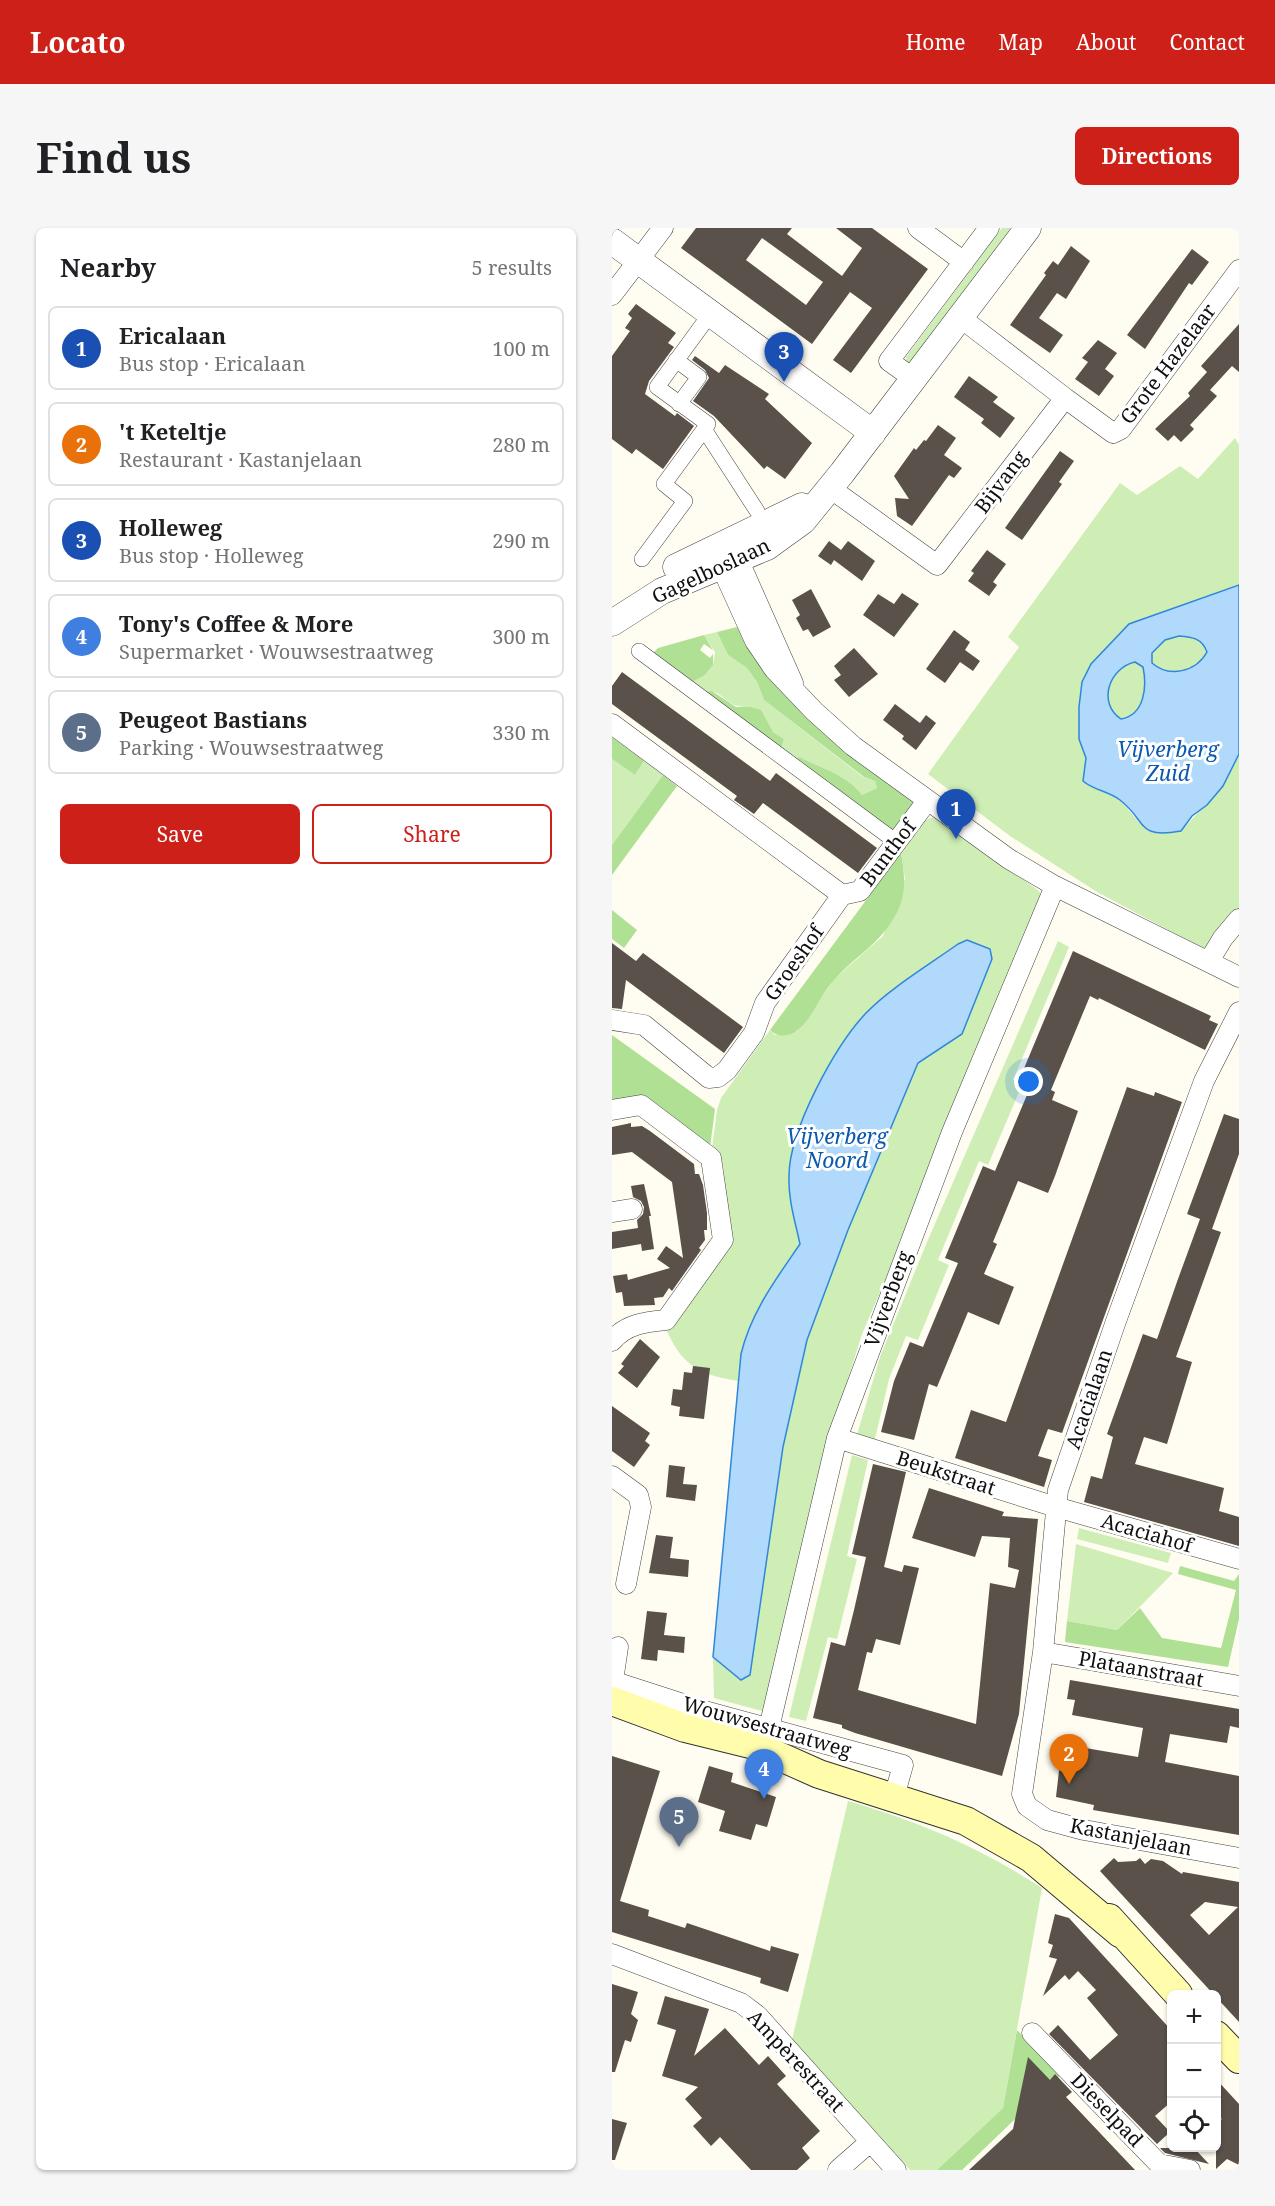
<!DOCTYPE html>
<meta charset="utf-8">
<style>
:root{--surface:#fff;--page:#f6f6f6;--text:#202124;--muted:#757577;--line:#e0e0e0;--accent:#cd2019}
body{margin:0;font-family:"Noto Serif",serif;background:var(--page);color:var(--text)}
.controls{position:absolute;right:18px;bottom:18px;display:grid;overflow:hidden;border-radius:9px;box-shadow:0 2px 4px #0004}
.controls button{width:54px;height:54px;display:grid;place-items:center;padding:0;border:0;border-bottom:2px solid var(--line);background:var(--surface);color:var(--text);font:30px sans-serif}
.you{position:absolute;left:417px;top:854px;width:21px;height:21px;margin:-15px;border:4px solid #fff;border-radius:50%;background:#1a73e8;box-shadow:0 0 0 9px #1a73e833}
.badge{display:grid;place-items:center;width:39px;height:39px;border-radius:50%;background:var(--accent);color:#fff;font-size:20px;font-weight:700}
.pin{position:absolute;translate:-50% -50px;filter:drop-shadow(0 2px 3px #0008)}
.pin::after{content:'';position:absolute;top:32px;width:21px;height:18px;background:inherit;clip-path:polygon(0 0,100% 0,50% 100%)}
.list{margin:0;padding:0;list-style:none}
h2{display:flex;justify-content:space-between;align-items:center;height:78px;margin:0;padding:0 24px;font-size:26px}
h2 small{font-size:20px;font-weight:400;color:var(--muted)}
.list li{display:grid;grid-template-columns:39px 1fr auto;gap:18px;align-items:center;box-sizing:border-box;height:84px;margin:0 12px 12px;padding:0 12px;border:2px solid var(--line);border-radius:9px}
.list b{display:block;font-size:22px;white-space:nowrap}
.list p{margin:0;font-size:20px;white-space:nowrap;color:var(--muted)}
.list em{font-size:20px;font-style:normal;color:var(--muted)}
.actions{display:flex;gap:12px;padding:18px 24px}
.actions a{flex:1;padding:14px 0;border:2px solid var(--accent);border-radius:9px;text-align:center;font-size:21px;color:var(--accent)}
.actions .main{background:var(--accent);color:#fff}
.icon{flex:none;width:33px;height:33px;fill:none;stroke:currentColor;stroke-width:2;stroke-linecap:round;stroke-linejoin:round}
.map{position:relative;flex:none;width:627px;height:1942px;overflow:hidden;border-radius:9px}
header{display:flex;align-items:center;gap:36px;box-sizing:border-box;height:84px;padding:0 30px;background:var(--accent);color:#fff}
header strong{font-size:28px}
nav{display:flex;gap:33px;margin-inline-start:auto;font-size:21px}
.intro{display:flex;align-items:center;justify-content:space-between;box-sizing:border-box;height:144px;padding:0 36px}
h1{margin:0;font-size:42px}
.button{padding:15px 27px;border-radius:9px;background:var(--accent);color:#fff;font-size:21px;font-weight:700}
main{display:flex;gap:36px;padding:0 36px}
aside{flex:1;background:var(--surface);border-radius:9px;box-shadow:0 2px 4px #0004}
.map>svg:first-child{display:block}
.green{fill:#ceeeb6}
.forest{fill:#afe094}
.water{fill:#b0d9fc;stroke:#3087da;stroke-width:1.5;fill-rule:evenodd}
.building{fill:#59514a;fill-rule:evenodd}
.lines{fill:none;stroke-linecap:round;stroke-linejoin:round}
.pedestrian-casing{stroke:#424242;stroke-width:16}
.minor-casing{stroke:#424242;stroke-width:21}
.tertiary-casing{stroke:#424242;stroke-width:27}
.secondary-casing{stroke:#313131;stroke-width:30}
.pedestrian{stroke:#fff;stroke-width:15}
.minor{stroke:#fff;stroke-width:20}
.tertiary{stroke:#fff;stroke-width:26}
.secondary{stroke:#fffdac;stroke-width:28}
.labels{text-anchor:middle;stroke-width:6;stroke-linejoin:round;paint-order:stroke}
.street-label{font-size:20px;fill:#0f0f0f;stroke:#fff}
.water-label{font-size:21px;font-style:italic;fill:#0b59ae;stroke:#fff}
</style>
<header>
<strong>Locato</strong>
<nav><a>Home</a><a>Map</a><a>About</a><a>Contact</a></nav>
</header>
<div class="intro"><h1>Find us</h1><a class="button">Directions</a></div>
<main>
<aside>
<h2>Nearby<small>5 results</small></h2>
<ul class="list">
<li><span class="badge" style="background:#1a4fb4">1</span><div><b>Ericalaan</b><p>Bus stop · Ericalaan</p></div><em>100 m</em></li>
<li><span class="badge" style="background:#e8710a">2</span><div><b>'t Keteltje</b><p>Restaurant · Kastanjelaan</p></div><em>280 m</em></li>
<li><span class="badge" style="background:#1a4fb4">3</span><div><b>Holleweg</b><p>Bus stop · Holleweg</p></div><em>290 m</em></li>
<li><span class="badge" style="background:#3f7fe0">4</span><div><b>Tony's Coffee &amp; More</b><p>Supermarket · Wouwsestraatweg</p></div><em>300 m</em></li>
<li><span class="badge" style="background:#5c6f8a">5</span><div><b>Peugeot Bastians</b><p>Parking · Wouwsestraatweg</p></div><em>330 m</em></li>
</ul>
<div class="actions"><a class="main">Save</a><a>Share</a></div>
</aside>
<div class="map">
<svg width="627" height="1942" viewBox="0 0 627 1942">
<rect width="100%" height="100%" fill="#fffdf1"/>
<!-- green -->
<path class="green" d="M390,0H405L295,138L294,129Z
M623,210L627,217V357L517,396L479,436L467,511L474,530L471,553L509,573L532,600L569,603L611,558L627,526V684L594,722L485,664L398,608L316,546L407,419L396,409L508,255L525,267L568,238L586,251Z
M105,404L116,427L135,440L145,454L152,472L251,549L263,553L265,560L250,567C234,546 210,541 188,529L178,532L168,525L172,511L161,504L139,479C113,480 115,466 98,463C88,462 85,464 75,457L93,447L101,437L103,424L92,407Z
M567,408C580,409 590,410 595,424C584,444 558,449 539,435V425L553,412Z
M523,434L531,439C535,458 533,487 509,491C485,475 497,441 523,434Z
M0,531L23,547L32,533L51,547L0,617Z
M324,588L427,663L433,674L382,801L250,1106L218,1209L155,1479L150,1483L102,1470L101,1429L128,1452L171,1219L195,1112L236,1002L306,835L350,806L359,779L255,784C223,824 178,895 177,948C176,971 183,993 188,1016C154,1066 132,1090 126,1153C89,1147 71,1139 55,1103L118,1012L111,936L99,928L105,882L109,870L158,802L163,807L185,803L222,751L271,708L293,651L289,625L311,593Z
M446,713L457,719L401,852L410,857L376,937L367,933L326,1032L337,1037L306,1112L294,1108L277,1151L262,1215L244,1210L268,1129L315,1014Z
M240,1227L256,1232L235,1328L245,1331L225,1411L216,1409L194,1493L177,1489Z
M467,1300L559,1325L556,1335L465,1311Z
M464,1316L561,1345L505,1402L455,1393Z
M236,1573C310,1595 365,1618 430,1660L391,1880L325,1942H298L180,1812Z"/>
<!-- forest -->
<path class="forest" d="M125,399L141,429L180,475L305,573L281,605L178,532L188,529C210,541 234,546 250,567L265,560L263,553L252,549L152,472L145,454L135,440L116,427L105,404Z
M92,407L101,422L92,416L88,422L98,430L101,426V437L93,447L75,457L37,429L46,420Z
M100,463L124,479H139L149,482L161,504L172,511L168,525L85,464Z
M0,509L32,533L23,547L0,531Z
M51,547L65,558L0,647V617Z
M289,625C293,647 295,668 283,688C268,716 242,729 222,752C208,766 200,793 183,804C175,809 165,809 158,802Z
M0,682L25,702L12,720L0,711Z
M0,807L103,881L97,927L29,873L0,877Z
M568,1338L622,1353L627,1346V1391L616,1439L453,1414L455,1393L505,1402L528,1380L550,1410L609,1420L624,1362L566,1346Z
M405,1802L449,1847L350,1942H325L391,1880Z"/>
<!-- water -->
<path class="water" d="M627,357V526L611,558L595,577L580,588L569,603C524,611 536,594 508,572C496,563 481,562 471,553L474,530L467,511V479L470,454L479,436L517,396ZM567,408C580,409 590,410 595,424C584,444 557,450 540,435V425L553,412ZM523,434L531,439C535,458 533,487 509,491C485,475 497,440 523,434Z
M355,712L378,721L380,731L350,806L306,835L236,1002L195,1112L171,1219L138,1447L129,1452L101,1429L129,1126C139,1084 164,1051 188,1016C183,993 176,971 177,948C177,902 223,818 254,785C277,761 318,736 346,716Z"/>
<!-- building -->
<path class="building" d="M84,0H180L175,6L230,48L250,20L224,0H260L316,41L239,145L221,132L260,80L238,64L200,116L69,20ZM150,10L211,54L194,77L134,32Z
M459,18L478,33L454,71L445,65L427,90L451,107L438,125L398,97L434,47L432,45L441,33L446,37Z
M580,21L597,34L580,57L577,55L533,121L515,107Z
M24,76L64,105L56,115L62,119L37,153L33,166L63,188L65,185L82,198L51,241L24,221L20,226L0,211V128L18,103L13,100L20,90L16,86Z
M627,96V144L620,138L598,162L605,168L578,197L582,201L569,214L562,207L556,213L543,201L578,168L576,165L595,144L589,138Z
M486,112L505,125L493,141L502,148L487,168L463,151L476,134L470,130Z
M83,128L107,145L113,137L157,166L153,171L200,215L173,251L155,238L152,241L102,188L81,173L97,150L93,142L80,132Z
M357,148L386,169L381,174L403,190L388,210L369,195L372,191L342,169Z
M326,197L344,210L332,227L350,240L342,250L337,247L300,298L285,288L283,270L297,271L282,248L302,220L304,222L312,212L314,213Z
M448,223L462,233L447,254L450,256L410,312L393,300Z
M217,313L229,322L236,313L263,333L250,353L222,332L219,337L206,328Z
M375,322L394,336L381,354L385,357L377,368L356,353L362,345L359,343Z
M199,361L219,399L201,409L196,401L191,403L184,390L188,387L180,372Z
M290,365L307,376L282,409L251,387L266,366L282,376Z
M342,402L358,414L353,422L368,433L361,443L348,434L333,455L314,441Z
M242,420L266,446L237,469L222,452L229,447L222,438Z
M10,444L158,553L164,545L265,620L246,645L151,575L142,586L122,572L125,568L0,476V458Z
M283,476L308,495L314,487L324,495L304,522L290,511L292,508L271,492Z
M0,715L24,733L31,725L131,799L112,825L14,752L10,781L0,780Z
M461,723L599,788L597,792L606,796L593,822L487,770L486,772L478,768L439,862L443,864L440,872L466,883L443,948L436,965L406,953L381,1014L385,1016L372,1046L402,1059L387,1097L356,1084L325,1159L317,1156L302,1212L269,1204L282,1153L298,1114L311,1119L346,1035L333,1030L371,938L383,943L420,855L408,850Z
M515,859L542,868L543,864L570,874L450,1205L436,1201L426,1228L440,1232L432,1259L343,1230L359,1182L394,1194Z
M612,886L627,891V926L600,1001L609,1004L564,1129L580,1134L555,1216L532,1209L523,1236L612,1260L607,1283L627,1289V1318L472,1274L479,1248L490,1251L501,1209L495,1206L531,1106L545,1111L566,1051L588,991L575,986Z
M19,895V899L30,898L38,903L82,936L83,946H87L91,957L95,985V1002H92L93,1012L87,1020L89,1022L60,1063L57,1060L51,1069L42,1070L43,1077L12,1078L10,1064L4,1065L1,1048L15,1046L16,1052L58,1040L45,1031L54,1018L71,1030L60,954L20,924L0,927V899Z
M32,956L39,988H37L42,1021L30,1023L29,1016L0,1021V1004L26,1000L25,992L31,986L32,979L29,973L21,969L19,958Z
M28,1111L48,1129L25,1160L6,1145L12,1138L9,1136Z
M81,1138L98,1140L92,1191L67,1188L68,1179L59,1177L61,1161L70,1162L72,1144L80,1145Z
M0,1178L38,1205L33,1213L38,1217L22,1239L0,1223Z
M261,1236L294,1244L272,1339L290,1344L292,1337L307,1340L288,1417L264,1411L260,1425L255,1424L246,1462L364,1496L378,1355L403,1360L407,1342L396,1339L398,1310L370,1308L363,1329L300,1310L317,1260L392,1284L390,1288L426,1291L407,1486L390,1548L243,1505L230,1500V1497L201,1490L219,1414L233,1418L242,1382L254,1329L240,1326Z
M57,1237L73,1239L71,1256L85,1257L83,1273L54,1269Z
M44,1307L61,1309L58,1330L77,1332L76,1349L37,1345Z
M35,1383L55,1385L52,1407L73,1409L72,1425L46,1422L45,1433L29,1431Z
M458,1452L627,1481V1500L618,1498L615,1515L558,1506L553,1534L627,1548V1607L481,1582L482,1577L444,1569L450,1516L526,1529L531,1500L460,1487L463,1472L455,1471Z
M0,1528L48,1543L8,1673L37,1682L36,1688L73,1700L75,1695L158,1723L159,1718L187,1726L176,1764L148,1755L149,1750L0,1704Z
M97,1538L121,1545L119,1554L164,1569L155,1599L144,1596L139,1612L107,1603L113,1583L86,1574Z
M502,1630L506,1634L524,1633L528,1630L533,1636L539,1631L551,1633L570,1646L571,1644L627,1654V1794L488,1643ZM593,1674L626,1679L597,1707L578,1687Z
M443,1686L457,1690L560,1803V1873L543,1888L558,1904L545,1916L437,1806L446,1797L478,1832L506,1807L475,1770L484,1762L466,1743L457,1752L453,1747L431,1768L445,1731L437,1729L441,1717L436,1715Z
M0,1756L26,1764L19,1786L26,1792L19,1814L13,1812L3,1844H0Z
M53,1768L97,1781L82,1828L113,1800L147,1837L156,1828L174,1848L165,1856L208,1903L190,1920L198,1930L185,1942H139L108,1909L99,1918L81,1898L90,1890L73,1871L86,1859L50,1848L64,1802L45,1796Z
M416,1829L438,1852L443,1846L460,1864L454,1869L523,1942H357L401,1901Z
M604,1851L627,1876V1937L615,1931L604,1941V1895L610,1891L604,1886Z
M0,1891L15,1895L3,1932H0Z
M548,1920H582L597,1936L553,1925Z"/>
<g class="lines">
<!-- pedestrian casing -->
<g class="pedestrian-casing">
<path id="pedestrian" d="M64,132L87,149L67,176
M92,201L145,283
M30,331L73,273L52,256L96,196L45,159L99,85
M27,423L283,613"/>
</g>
<!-- minor casing -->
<g class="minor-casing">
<path id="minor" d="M306,0L352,34
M0,67L51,0
M302,151L277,133L377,0
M453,170L501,205L509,201L627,42
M218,260L325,337L453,170L349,90
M118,323L126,331L181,455
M110,326L109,338L143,413L162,441L202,483L241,518L397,631L443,658L627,749
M0,496L230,667L153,775L142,805L115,842L106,849L97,850L32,797L0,792
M230,667L248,663L315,573
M597,733L611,710L627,691
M627,784L592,853L504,1093L446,1262L431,1424L410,1566L415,1578L435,1592L472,1602L627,1630
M0,882L29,877L99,930L111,1012L54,1092C33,1094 14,1096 0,1113
M0,984L20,981
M225,1210L444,1279L627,1331
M0,1248L26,1267L29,1279L14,1356
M431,1424L627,1458
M0,1453L96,1484L291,1537L282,1569
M1,1453L6,1419
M157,1500L225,1210L340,904L443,658
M0,1726L129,1775L146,1788L284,1942
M420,1805L547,1936L578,1942
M226,1942L258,1914"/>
</g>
<!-- tertiary casing -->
<g class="tertiary-casing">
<path id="tertiary" d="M0,13L261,205
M64,339L190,278
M0,395L50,363L155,319L191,293L230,245L416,0"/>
</g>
<!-- secondary casing -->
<g class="secondary-casing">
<path id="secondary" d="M0,1473L73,1500L142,1517L207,1546L354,1593L419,1630L508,1705
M497,1690L566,1766
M604,1807L627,1831"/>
</g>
<!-- pedestrian -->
<use href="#pedestrian" class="pedestrian"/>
<!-- minor -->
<use href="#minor" class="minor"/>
<!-- tertiary -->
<use href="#tertiary" class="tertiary"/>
<!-- secondary -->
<use href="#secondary" class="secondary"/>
</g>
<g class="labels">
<!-- street labels -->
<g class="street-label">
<text transform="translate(556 136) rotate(-53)" y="7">Grote Hazelaar</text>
<text transform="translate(389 254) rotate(-53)" y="7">Bijvang</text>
<text transform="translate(99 343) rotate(-25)" y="7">Gagelboslaan</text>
<text transform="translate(276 625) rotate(-53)" y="7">Bunthof</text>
<text transform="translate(182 735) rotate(-55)" y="7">Groeshof</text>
<text transform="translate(276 1071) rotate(-70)" y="7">Vijverberg</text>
<text transform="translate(477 1171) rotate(-71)" y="7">Acacialaan</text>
<text transform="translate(334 1245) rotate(18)" y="7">Beukstraat</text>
<text transform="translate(535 1305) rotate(16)" y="7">Acaciahof</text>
<text transform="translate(529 1441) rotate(10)" y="7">Plataanstraat</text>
<text transform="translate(155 1499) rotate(16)" y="7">Wouwsestraatweg</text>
<text transform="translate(519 1609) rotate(11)" y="7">Kastanjelaan</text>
<text transform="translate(184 1833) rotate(47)" y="7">Ampèrestraat</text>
<text transform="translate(495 1882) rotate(46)" y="7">Dieselpad</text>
</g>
<!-- water labels -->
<g class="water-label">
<text x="556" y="529">Vijverberg<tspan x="556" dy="24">Zuid</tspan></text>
<text x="225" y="916">Vijverberg<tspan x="225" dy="24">Noord</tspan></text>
</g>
</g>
</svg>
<div class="controls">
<button>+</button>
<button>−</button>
<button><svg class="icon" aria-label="locate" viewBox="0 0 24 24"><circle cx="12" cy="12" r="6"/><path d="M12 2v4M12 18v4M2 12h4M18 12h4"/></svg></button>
</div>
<div class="you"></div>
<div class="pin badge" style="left:344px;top:611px;background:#1a4fb4">1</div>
<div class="pin badge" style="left:457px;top:1556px;background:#e8710a">2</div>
<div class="pin badge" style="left:172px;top:154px;background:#1a4fb4">3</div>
<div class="pin badge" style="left:152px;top:1571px;background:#3f7fe0">4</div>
<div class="pin badge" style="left:67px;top:1619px;background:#5c6f8a">5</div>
</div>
</main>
